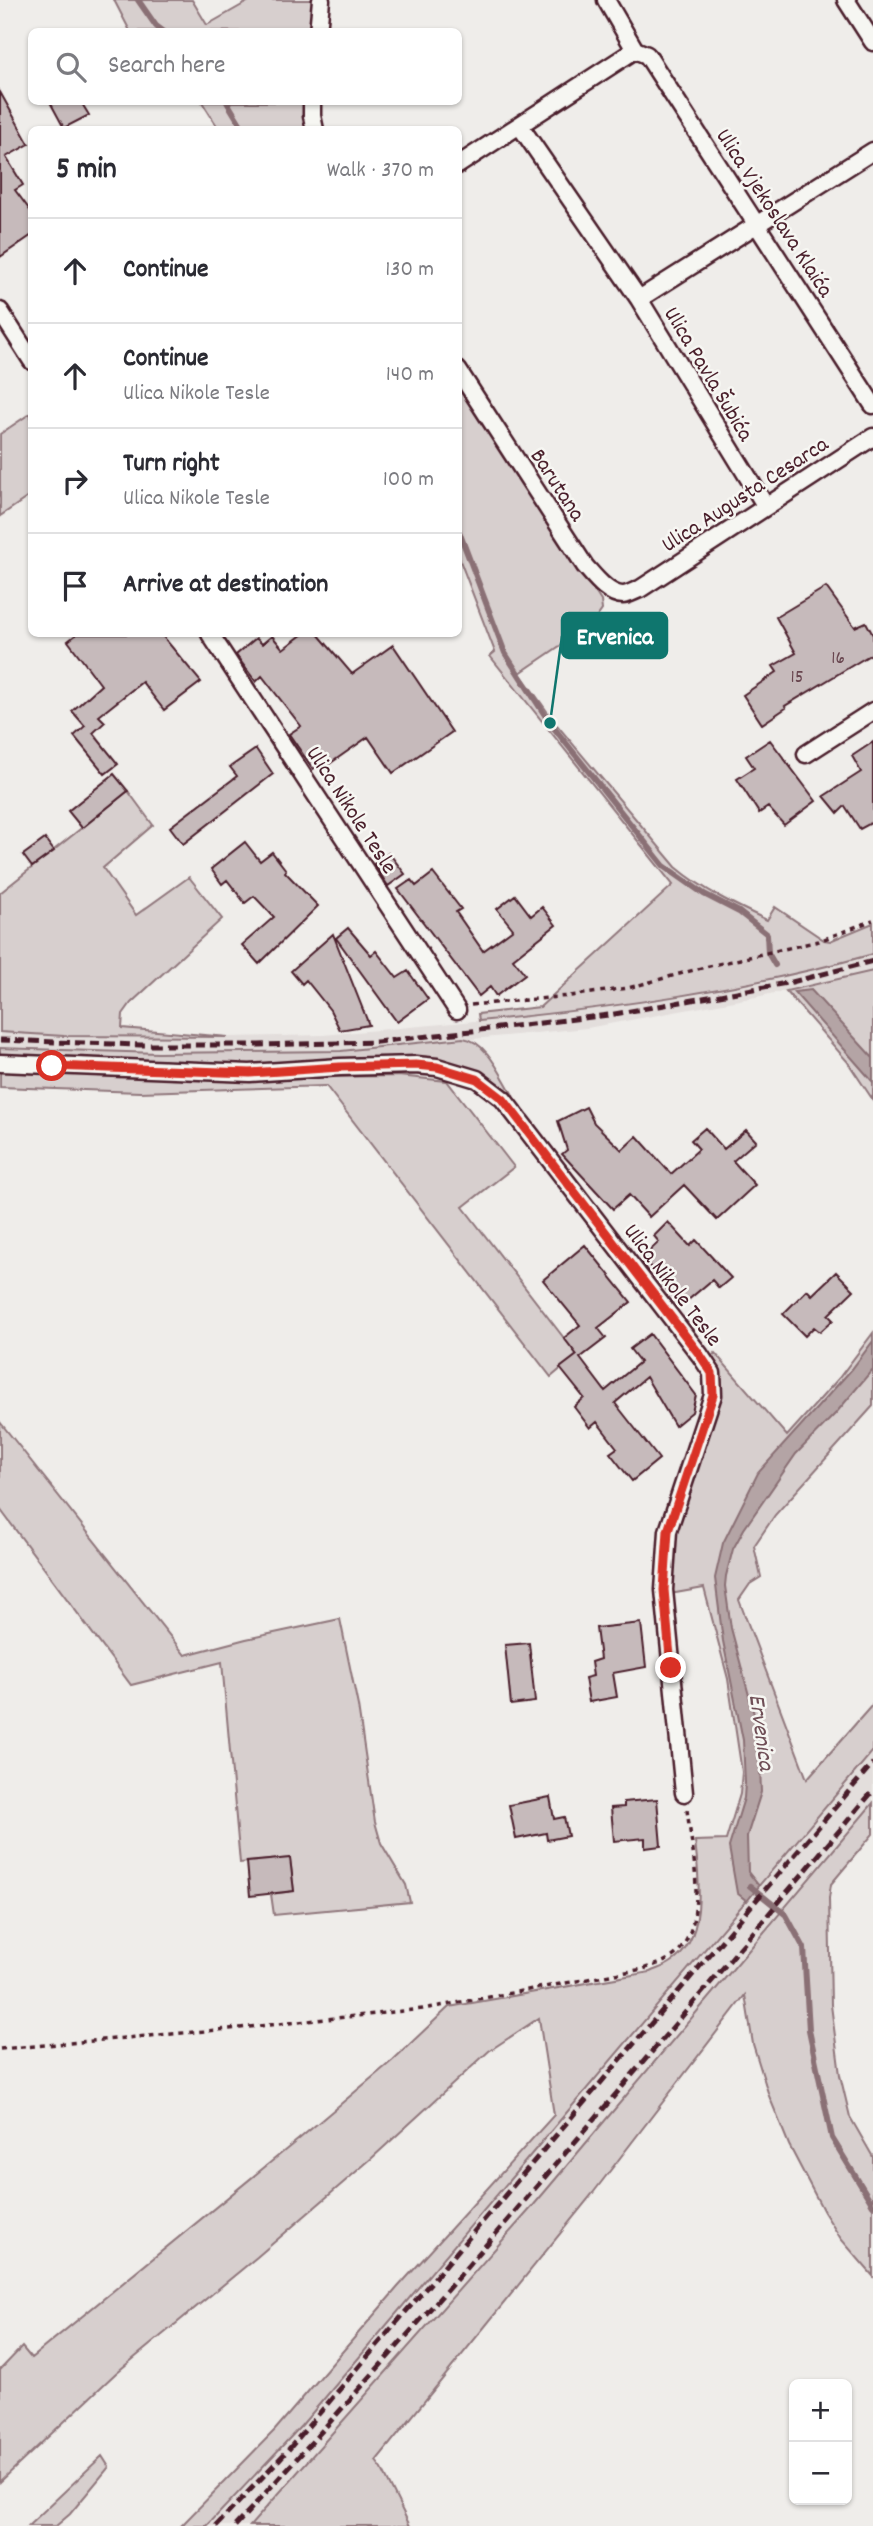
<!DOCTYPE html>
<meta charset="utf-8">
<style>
:root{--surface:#fff;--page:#f7f7f7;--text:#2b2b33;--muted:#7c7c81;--line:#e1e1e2}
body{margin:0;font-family:Dekko,sans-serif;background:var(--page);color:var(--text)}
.controls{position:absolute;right:21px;bottom:21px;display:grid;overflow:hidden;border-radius:10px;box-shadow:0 2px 5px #0004}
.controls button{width:63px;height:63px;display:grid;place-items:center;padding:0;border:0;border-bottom:2px solid var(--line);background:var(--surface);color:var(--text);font:35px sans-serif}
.stop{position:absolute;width:21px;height:21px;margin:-16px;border:5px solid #d93025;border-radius:50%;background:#fff}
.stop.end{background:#d93025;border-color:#fff;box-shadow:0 2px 7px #0008}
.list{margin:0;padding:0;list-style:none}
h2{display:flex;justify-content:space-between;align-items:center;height:91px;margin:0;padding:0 28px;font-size:30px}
h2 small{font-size:23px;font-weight:400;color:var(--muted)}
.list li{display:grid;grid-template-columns:46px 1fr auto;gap:21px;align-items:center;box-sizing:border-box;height:105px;padding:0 28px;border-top:2px solid var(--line)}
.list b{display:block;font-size:26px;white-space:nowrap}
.list p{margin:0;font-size:23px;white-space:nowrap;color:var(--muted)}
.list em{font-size:23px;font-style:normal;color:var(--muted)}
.icon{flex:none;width:38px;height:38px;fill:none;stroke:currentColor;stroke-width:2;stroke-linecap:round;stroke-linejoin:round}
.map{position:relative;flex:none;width:873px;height:2526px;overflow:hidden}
.search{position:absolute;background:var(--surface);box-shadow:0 2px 5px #0004;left:28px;top:28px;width:434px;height:77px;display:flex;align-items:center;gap:18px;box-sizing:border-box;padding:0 24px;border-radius:10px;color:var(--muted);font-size:26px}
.panel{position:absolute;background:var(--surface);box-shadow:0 2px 5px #0004;left:28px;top:126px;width:434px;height:511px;border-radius:10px}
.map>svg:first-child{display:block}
.built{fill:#e3dedc}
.green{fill:#d7cfce;stroke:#90777c;stroke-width:2}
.water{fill:#b4a4a5;stroke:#8a6f74;stroke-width:2}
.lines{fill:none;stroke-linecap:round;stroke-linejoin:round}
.stream{stroke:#8a6f74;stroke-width:6}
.building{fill:#c6babb;stroke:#4a1f2b;stroke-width:2}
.minor-casing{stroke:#4a1f2b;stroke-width:21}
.path{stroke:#4a1f2b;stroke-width:3.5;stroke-dasharray:5 5;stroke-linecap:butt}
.minor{stroke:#f6f6f2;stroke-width:16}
.rail{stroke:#4a1f2b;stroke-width:5;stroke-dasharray:10 5;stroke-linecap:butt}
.route{stroke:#d93025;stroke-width:9}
.labels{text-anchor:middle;stroke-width:5;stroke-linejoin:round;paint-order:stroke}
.number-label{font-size:19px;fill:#69464f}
.street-label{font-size:23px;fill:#4a1f2b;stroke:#f6f6f2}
.water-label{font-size:24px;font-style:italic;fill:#6f4e56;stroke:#f6f6f2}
.leader{fill:none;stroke:#0f766e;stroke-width:2.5}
.callout-dot{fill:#0f766e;stroke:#f6f6f2;stroke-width:2.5}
.callout{fill:#0f766e;stroke:#0f766e;stroke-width:2.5}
.callout-label{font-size:24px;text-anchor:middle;font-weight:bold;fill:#fff}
</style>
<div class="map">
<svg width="873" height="2526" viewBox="0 0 873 2526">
<rect width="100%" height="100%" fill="#efedea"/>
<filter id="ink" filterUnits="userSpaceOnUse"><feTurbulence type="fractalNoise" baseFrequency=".0143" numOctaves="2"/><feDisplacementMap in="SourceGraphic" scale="14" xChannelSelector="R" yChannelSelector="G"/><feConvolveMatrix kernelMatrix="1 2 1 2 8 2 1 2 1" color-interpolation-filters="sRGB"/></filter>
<g filter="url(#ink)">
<!-- built -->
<path class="built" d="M873,954V971L756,997L587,1028L473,1039L463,1038L341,1051L158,1053L0,1048V1032L181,1038L323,1035L528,1016L644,1001L763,982Z
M873,1751V1803L532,2207L250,2526H207L301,2426Z"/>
<!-- green -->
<path class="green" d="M114,0H192L207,25L251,0H317L313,32L130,31Z
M202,102H306V129H219Z
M458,384L601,601L602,610L592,624L520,673L556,724L676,867C703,890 735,905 767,920L775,907L824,940L830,941L873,923V954C744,990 612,1008 479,1021L478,1014L540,1007L673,885L490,656L495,652L459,558Z
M31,413V495L0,516V434Z
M128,791L153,825L103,868L136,915L189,877L222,919L131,1003L123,1014L122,1028L228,1037L64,1036L0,1032V893Z
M873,971V1100L847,1061L786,991Z
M463,1038C487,1041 501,1076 513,1095L508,1098L489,1079L471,1069L452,1064L356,1063L217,1066L0,1058V1048L158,1053L341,1051Z
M0,1069L213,1078L398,1076L447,1081L514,1167L463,1207L577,1355L551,1377L326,1086L140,1092L0,1087Z
M873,1333V1406L775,1515L754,1546L761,1577L750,1584L739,1600L807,1779L873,1704V1751L301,2426L207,2526H181L275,2430L398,2287L554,2115L539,2018L489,2051L372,2158L257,2257L116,2373L0,2482V2370L22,2347L31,2358L299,2139L393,2060L449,2007L650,1972C656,1969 664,1967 670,1963C708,1941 699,1877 695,1841L726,1840L740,1794L742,1772L728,1679L704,1588L670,1594L673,1539L719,1396L709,1360L715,1353L787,1436L839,1378Z
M0,1422L185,1655L246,1639L340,1619L358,1706L375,1822L381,1843L406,1885L410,1902L274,1915L271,1894L294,1891L290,1858L240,1863L222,1662L131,1685L0,1509Z
M873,1803V1834L831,1884L829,1898L831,2005L840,2075L850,2117L873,2157V2276L841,2239L824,2212L789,2145L769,2096L753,2044L745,1995L593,2193L376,2461L382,2469L410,2526H250L532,2207Z
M102,2456L109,2467L70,2514L56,2526H28Z"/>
<!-- water -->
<path class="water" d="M811,990L873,1058V1082L794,992Z
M873,1341V1369L836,1413L796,1454L744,1529L733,1549L726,1576L725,1586L731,1628L755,1718L760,1765L761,1792L747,1836L748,1872L759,1886L747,1901L737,1893L729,1847L744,1798L745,1783L743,1740L723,1641L715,1578L723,1543L758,1473L852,1369Z"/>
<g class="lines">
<!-- stream -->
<path class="stream" d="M138,0L156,26L164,32
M227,102L244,130
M458,529L505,653L550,723L664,866L704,894L739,912L767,934L768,953L775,965
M750,1886L786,1915L804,1948L809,2030L832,2138L873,2205"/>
</g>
<!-- building -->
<path class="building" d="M0,92L29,144L6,157L23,185L15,190L32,213V235L0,257Z
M50,102H81L89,115L64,128Z
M826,587L855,627L866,622L873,635V653L785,706L786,708L762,724L743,695L777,672L773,666L796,653L776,617Z
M77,634H161L201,682L164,710L142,682L99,716L105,722L93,733L118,764L105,774L74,736L85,726L72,711L101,685L68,641Z
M303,634H318L352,674L393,645L452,732L393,773L368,737L328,765L325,761L313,769L289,734L301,726L262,676L256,682L236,655L256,638L262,644L272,636L283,649Z
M770,740L816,801L784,825L768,807L759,813L737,779L754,768L746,756Z
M873,742V822L860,829L845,806L838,813L824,796L861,772L852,756Z
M256,749L273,774L183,844L170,827L237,776L230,767Z
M114,774L128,791L82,828L68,811Z
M45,839L54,851L32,867L23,855Z
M245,842L260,861L272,852L286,870L285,872L318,906L259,964L242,945L274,917L254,896L245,903L227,880L222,884L211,869Z
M389,853L405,874L388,886L374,864Z
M433,873L461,909L456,912L483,951L513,929L497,909L515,895L531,916L542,907L556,925L513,959L525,974L496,996L490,987L479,996L398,889L411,880L416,886Z
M348,928L371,955L376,951L397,978L408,971L428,999L397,1022L336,938Z
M333,934L369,1025L340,1030L330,1010L306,980L302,984L291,971Z
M586,1107L594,1123L622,1150L637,1136L671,1174L699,1149L691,1140L705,1128L724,1149L746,1130L756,1141L733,1161L755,1185L717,1220L684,1185L649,1217L629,1195L613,1209L562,1154L567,1150L558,1121Z
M668,1222L690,1246L696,1240L731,1278L719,1288L712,1280L681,1306L663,1285L665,1283L642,1258L659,1242L654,1236Z
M585,1245L631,1302L598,1328L606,1338L580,1358L605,1391L640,1362L630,1349L650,1334L696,1395L692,1412L675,1426L646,1377L615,1403L659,1459L632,1481L610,1453L617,1448L597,1422L590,1428L574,1407L584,1398L560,1368L577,1355L564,1338L580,1325L543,1280Z
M836,1272L854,1290L828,1315L833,1320L820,1332L814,1327L805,1336L783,1314L807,1290L812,1295Z
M641,1623L646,1667L613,1673L617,1697L589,1702L585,1678L593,1676L591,1662L600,1659L596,1628Z
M529,1643L535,1702L511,1705L505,1645Z
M550,1797L554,1819L564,1817L568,1836L547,1840L546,1833L516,1839L509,1805Z
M657,1799L661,1846L645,1848V1838L614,1841L611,1808L624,1807V1802Z
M290,1858L294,1891L250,1896L247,1862Z"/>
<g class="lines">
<!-- minor casing -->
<g class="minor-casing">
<path id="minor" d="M606,0L635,50
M846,0L873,42
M318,32L321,0
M635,50L647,55L873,405
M312,102V116L315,130
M520,126L639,299L765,505
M458,165L635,50
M639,299L873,151
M0,311L32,361
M458,370L585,566C594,576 608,595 623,595C628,595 636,590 640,589L873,437
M210,634L457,1010
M806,754L873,711
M0,1063L250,1073L340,1067L416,1065L437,1067L477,1079L503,1099L700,1355L712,1373L713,1395L668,1531L664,1590L684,1793"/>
</g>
<!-- path -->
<path class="path" d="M471,1005L570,996L628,988L705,967L819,941L873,920
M0,2049L240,2028L423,2009L643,1969C654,1965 668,1962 677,1953C709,1921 692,1850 687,1810"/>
<!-- minor -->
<use href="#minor" class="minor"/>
<!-- rail -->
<path class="rail" d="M0,1040L140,1045H259L377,1042L609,1015L792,982L873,961
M216,2526L288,2450L873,1763
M235,2526C455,2288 663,2038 873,1791"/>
</g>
</g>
<g class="lines" filter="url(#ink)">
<!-- route -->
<path class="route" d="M52,1066L250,1073L340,1067L416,1065L437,1067L477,1079L503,1099L700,1355L712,1373L713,1395L668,1531L664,1590L671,1668"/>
</g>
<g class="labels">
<!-- number labels -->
<g class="number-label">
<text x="838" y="663">16</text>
<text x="797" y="682">15</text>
</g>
<!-- street labels -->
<g class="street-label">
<text transform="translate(776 212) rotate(57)" y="8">Ulica Vjekoslava Klaića</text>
<text transform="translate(710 373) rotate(59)" y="8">Ulica Pavla Šubića</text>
<text transform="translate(559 484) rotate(57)" y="8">Barutana</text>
<text transform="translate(744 493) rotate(-33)" y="8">Ulica Augusta Cesarca</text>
<text transform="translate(353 809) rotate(57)" y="8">Ulica Nikole Tesle</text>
<text transform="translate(674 1284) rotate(53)" y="8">Ulica Nikole Tesle</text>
</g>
<!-- water labels -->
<g class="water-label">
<text transform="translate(763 1732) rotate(82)" y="8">Ervenica</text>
</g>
</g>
<!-- callouts -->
<path class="leader" d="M550 723L562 636"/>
<circle class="callout-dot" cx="550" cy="723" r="7"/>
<rect class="callout" x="562" y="613" width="105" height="45" rx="7"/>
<g class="callout-label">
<text x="615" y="644">Ervenica</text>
</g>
</svg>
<div class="controls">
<button>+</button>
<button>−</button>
</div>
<div class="stop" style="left:52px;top:1066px"></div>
<div class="stop end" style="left:671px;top:1668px"></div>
<div class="search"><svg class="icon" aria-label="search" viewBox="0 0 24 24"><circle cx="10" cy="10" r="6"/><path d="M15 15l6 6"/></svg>Search here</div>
<section class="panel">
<h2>5 min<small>Walk · 370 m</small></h2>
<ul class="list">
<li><svg class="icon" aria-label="ahead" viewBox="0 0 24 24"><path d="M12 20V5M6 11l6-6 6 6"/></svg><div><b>Continue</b></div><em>130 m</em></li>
<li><svg class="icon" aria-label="ahead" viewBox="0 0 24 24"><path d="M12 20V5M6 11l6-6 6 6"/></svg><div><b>Continue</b><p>Ulica Nikole Tesle</p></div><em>140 m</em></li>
<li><svg class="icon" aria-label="right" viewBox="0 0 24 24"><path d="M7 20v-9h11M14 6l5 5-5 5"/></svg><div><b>Turn right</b><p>Ulica Nikole Tesle</p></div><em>100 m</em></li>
<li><svg class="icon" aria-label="arrive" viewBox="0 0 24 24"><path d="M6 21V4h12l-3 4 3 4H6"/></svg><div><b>Arrive at destination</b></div></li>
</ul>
</section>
</div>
